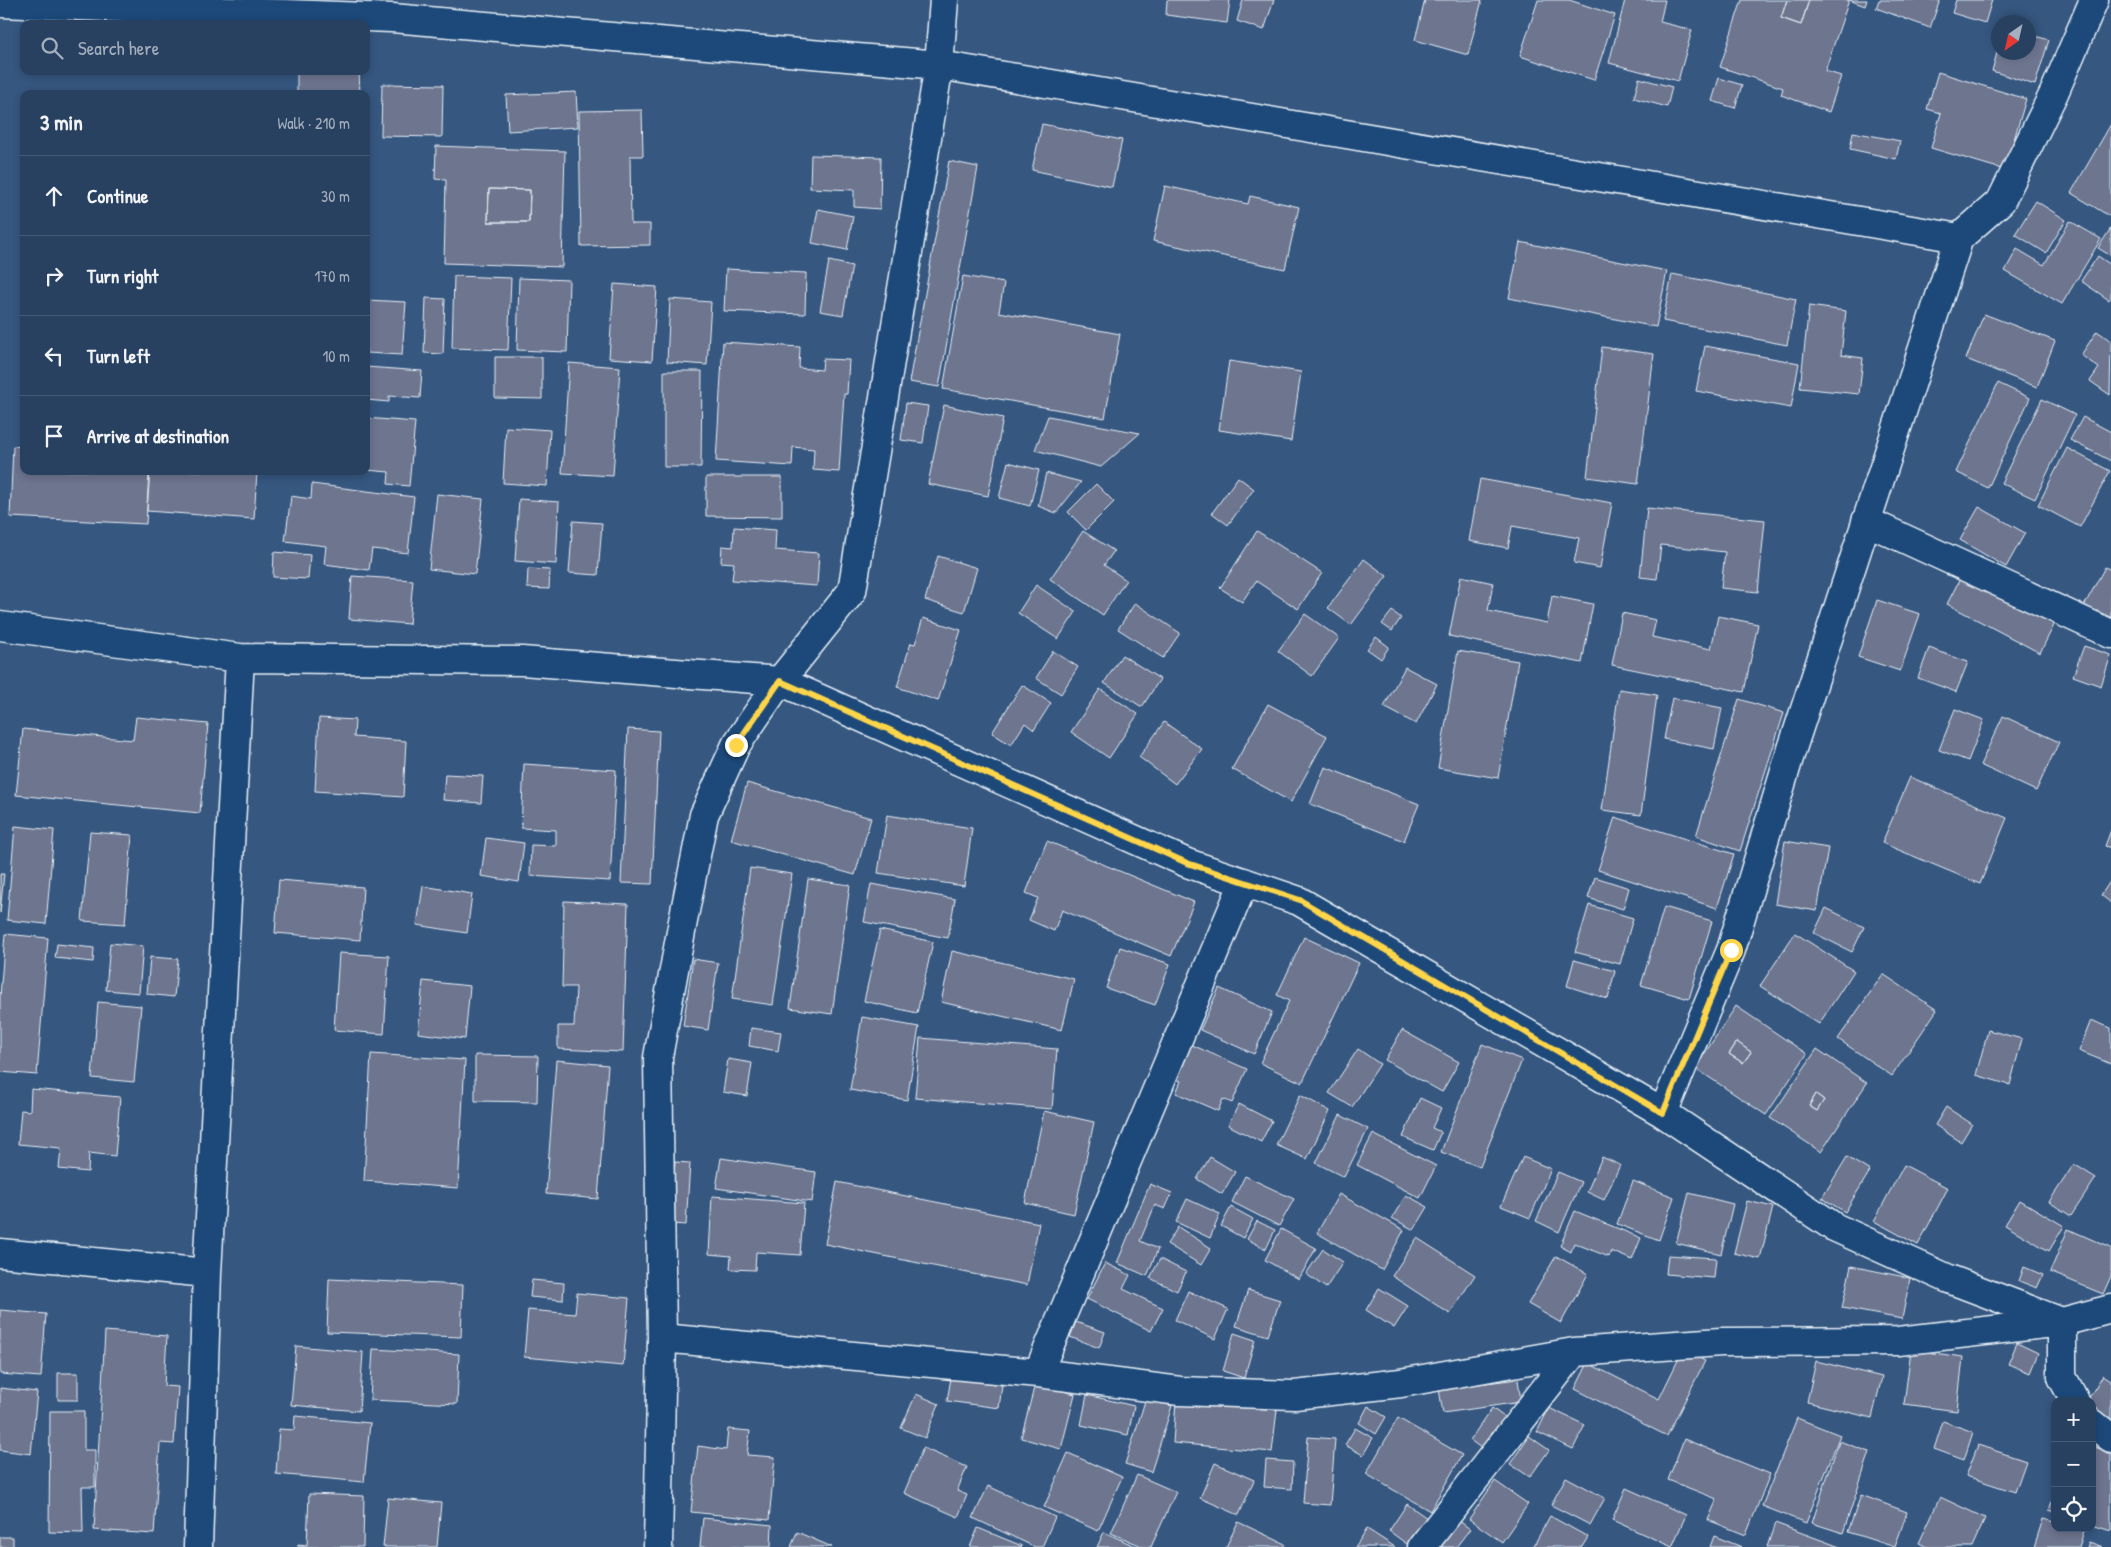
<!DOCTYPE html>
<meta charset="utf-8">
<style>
:root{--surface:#284160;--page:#344c69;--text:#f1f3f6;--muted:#a5afbd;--line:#445a75}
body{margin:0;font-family:"Patrick Hand",sans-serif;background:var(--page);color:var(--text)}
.controls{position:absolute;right:15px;bottom:15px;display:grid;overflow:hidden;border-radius:10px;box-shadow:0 2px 8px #0003}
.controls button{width:45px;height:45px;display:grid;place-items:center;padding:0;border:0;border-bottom:1px solid var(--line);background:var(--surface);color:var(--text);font:25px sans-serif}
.compass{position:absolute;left:1991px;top:15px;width:45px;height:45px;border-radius:50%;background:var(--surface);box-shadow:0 2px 8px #0003;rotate:214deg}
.stop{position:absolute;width:15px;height:15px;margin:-11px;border:4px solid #ffd54a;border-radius:50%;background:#fff}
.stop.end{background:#ffd54a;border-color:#fff;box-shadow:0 1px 5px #0008}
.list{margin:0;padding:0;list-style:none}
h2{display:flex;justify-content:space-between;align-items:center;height:65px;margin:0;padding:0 20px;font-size:21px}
h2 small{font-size:16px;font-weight:400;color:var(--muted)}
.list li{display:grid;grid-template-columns:32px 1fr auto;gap:15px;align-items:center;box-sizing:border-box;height:80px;padding:0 20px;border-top:1px solid var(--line)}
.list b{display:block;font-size:19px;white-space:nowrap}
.list em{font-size:16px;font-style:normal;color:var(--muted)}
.icon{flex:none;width:28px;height:28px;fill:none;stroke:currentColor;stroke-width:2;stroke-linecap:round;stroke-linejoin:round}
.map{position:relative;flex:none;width:2111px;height:1547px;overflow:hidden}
.search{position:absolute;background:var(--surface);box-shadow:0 2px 8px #0003;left:20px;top:20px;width:350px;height:55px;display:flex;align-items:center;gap:12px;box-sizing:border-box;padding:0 18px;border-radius:10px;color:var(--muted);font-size:19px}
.panel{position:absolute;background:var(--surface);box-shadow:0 2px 8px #0003;left:20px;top:90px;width:350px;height:385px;border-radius:10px}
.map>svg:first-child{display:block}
.building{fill:#6d758f;stroke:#e8f1f8;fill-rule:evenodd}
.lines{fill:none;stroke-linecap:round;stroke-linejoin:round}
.minor-casing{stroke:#e8f1f8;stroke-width:31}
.minor{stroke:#1f4a7a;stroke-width:28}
.route{stroke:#ffd54a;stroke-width:6}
</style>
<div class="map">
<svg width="2111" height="1547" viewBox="0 0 2111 1547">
<rect width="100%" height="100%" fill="#365780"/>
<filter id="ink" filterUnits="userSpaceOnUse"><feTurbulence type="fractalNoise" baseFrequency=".02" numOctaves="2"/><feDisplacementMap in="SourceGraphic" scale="10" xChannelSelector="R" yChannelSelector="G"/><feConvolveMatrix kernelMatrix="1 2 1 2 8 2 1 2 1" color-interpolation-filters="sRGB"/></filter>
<g filter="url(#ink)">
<!-- building -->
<path class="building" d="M1167,0H1230L1227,23L1166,15Z
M1243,0H1274L1264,30L1237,21Z
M1425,0H1482L1468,55L1415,40Z
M1538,0H1569L1615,15L1594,80L1520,56Z
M1625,0H1665L1660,22L1692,30L1678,81L1609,63Z
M1742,0H1787L1781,18L1801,25L1809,0H1867L1865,6L1849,0L1825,71L1841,76L1829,112L1781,95L1783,88L1720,67Z
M1787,0H1809L1801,25L1781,18Z
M1879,0H1940L1930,28L1876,8Z
M1956,0H1992L1985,23L1952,13Z
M2028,34L2049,40L2035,85L1992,71L1998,49V52H2028Z
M297,71H359L360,94H297Z
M1938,72L2026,99L2005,170L1931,148L1941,113L1927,109Z
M1639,78L1672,87L1667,107L1634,98Z
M1719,78L1742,85L1735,108L1712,101Z
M382,84L443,85L442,137L381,136Z
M576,92L578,127L508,131L506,95Z
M642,110L643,156H630L631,224H650V245L581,246L579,111Z
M1042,124L1122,140L1112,187L1032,170Z
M2111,124V217L2071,193Z
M1853,132L1900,141L1896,159L1850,149Z
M436,146L565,151L562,267L444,263L446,180L435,179ZM489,189L530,190L529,222H488Z
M811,155L881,157L880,209L854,207V190L810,188Z
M949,161L978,167L939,387L909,382Z
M1165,186L1248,204L1250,196L1299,207L1285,269L1153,241Z
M489,189L530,190L529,222H488Z
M2036,201L2066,220L2046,253L2015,234Z
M818,209L853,216L847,250L812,243Z
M2070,221L2101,239L2062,304L2005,271L2017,249L2044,265Z
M2111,228V256L2098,248Z
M1520,242L1667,271L1656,327L1509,298Z
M2098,256L2111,265V297L2109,300L2081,281Z
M829,261L852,266L843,315L820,311Z
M726,269L806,273L805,314L724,311Z
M1672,274L1796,299L1787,345L1663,321Z
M454,276L511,278L508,350L452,348Z
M963,276L1004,283L999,312L1120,334L1105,418L943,389Z
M519,278L569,280L567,352L517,350Z
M614,284L657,287L652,361L609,358Z
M426,298L445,299L443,354L424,353Z
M670,299L711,302L707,365L667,362Z
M366,300L406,302L402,355L366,353Z
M1809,306L1846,311L1841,355L1863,358L1859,394L1800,388Z
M1984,314L2055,341L2037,387L1966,359Z
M2097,331L2111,341L2110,395L2090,381L2099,368L2081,355Z
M723,342L800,347L799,368L822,370L823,359L849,360L847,394H844L839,472L813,470L814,449L793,447L792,466L716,461Z
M1705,346L1799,363L1791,408L1696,391Z
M1602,347L1654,354L1638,484L1587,477Z
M495,357H542V399L495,398Z
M1229,361L1301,372L1291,441L1219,430Z
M569,363L620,367L613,476L562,473Z
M366,367L422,371L420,398L389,396V402L366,400Z
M664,371H702L701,467H664Z
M1998,383L2030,398L1988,488L1956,472Z
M2042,399L2075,415L2035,499L2001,483Z
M906,403L928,406L923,443L901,440Z
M944,405L1003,418L988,496L928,484Z
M1048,416L1140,433L1101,467L1035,450Z
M2083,417L2111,432V461L2070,440Z
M366,418L415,422L409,486L388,484L389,472L366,470Z
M506,427L550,430L547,486L503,483Z
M13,446L24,447V471H149L146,524L10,517Z
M2067,448L2110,471L2080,527L2038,505Z
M1008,462L1039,470L1030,506L999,498Z
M150,471H257L254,519L147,511Z
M1046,473L1081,482L1056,513L1038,506Z
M706,477H782V517L706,516Z
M1238,477L1254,489L1228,525L1212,513Z
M1480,479L1612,503L1600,568L1574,563L1579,538L1512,526L1508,548L1469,541Z
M312,484L414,497L408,553L372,549L369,570L324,564L326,546L285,541L291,496L311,499Z
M1096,484L1114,502L1086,530L1068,512Z
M437,494L483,499L475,574L429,569Z
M519,499L559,502L556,564L515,561Z
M1979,507L2025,533L2006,567L1960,540Z
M1647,508L1765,520L1758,592L1721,588L1725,552L1661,545L1657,579L1640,577Z
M573,521L602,523L598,575L569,573Z
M734,527L776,530L775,550L819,553L817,586L732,580L734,563L721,562L722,546L733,547Z
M1083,531L1114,551L1104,565L1126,580L1103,615L1050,579Z
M1257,531L1322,573L1298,609L1256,581L1242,602L1220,588Z
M274,552L310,555L308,579L273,577Z
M938,556L977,568L964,612L925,600Z
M1364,559L1387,576L1351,625L1328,608Z
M2105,567L2111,570V621L2084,606Z
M528,569L550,570L549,589L527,588Z
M1963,573L2056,621L2040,653L1947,604Z
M352,576L413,580L409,624L349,619Z
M1461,576L1493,583L1488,611L1547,623L1552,596L1593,604L1582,663L1449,636Z
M1036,585L1076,612L1058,639L1018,613Z
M1877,600L1920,614L1900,671L1858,657Z
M1135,603L1180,633L1163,658L1118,629Z
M1392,611L1401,618L1392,631L1382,624Z
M1622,613L1656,620L1652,637L1711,649L1718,616L1758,624L1744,692L1612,665Z
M1305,614L1339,638L1312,676L1278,651Z
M923,618L961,630L938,701L897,687L911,643L915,644Z
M1376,637L1389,647L1381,659L1367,649Z
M2084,646L2111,655L2101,686L2073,676Z
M1929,648L1968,662L1956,692L1918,678Z
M1053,651L1078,667L1061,694L1036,678Z
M1458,651L1518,661L1498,778L1438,768Z
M1122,655L1160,679L1142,707L1104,683Z
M1405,667L1437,684L1416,724L1384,707Z
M1022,685L1051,703L1034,730L1025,723L1011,745L992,733Z
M1100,689L1138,714L1109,758L1071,732Z
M1619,689L1657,695L1641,815L1602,810Z
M1672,698L1722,708L1714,749L1664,739Z
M1739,699L1784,713L1740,851L1696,836Z
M1268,704L1327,736L1291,802L1232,769Z
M1955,709L1984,720L1968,761L1939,750Z
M2003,716L2059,742L2036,791L1980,765Z
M136,717L208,724L200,813L16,795L23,729L133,740Z
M319,718L355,720L354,737L406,741L403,797L315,791Z
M1164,722L1202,749L1175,784L1139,757Z
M628,729L659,731L652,884L621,883Z
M524,764L616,770L610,881L530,876L531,845L556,846V830L521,828Z
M1325,767L1419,804L1404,841L1310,804Z
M445,774L483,776L481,803L443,800Z
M1910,777L2007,818L1980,884L1882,843Z
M747,783L871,818L855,875L731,840Z
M887,815L972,828L964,886L878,873Z
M1615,817L1734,854L1717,908L1598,870Z
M15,826L54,830L46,924L7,920Z
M2111,830V848L2105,846Z
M90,832L132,835L125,924L82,921Z
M486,838L524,843L519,882L481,876Z
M1047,841L1194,902L1171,956L1062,910L1054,931L1029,920L1038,898L1026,893Z
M1785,841L1828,848L1817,911L1775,904Z
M750,868L792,874L773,1005L732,999Z
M0,874H4L0,913Z
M1595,877L1629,888L1623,909L1588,898Z
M808,879L850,885L832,1014L790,1008Z
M279,880L363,887L360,940L275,933Z
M2111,880V903L2101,895Z
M871,884L955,899L948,938L864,922Z
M423,886L472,894L467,933L417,925Z
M564,901L628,904L623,1052L558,1049V1026H574L576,987H562Z
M1589,905L1633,918L1620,964L1575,952Z
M1664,907L1712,921L1689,999L1641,985Z
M1826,908L1864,927L1852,952L1814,933Z
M880,930L933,942L917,1013L864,1001Z
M1795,933L1854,971L1819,1024L1760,986Z
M5,934L48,938L37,1075L0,1072V997Z
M1304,937L1359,963L1302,1083L1260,1063L1289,1001L1277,995Z
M110,943L143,946L139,993L106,990Z
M57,944L94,948L93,962L55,958Z
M1120,947L1170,964L1155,1005L1106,988Z
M952,951L1074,979L1062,1030L941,1002Z
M339,953L389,956L384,1034L334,1030Z
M150,957L178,959L174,997L147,994Z
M693,959L718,963L708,1030L683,1026Z
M1574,960L1615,971L1608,999L1567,986Z
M1883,974L1937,1010L1892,1076L1838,1039Z
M423,981L470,986L465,1039L418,1033Z
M1219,988L1272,1012L1254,1054L1200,1030Z
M98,1002L141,1006L134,1082L92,1078Z
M1736,1006L1807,1054L1766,1115L1695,1068ZM1737,1042L1751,1052L1743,1063L1729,1054Z
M862,1017L919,1027L907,1100L850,1090Z
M2091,1020L2111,1028V1064L2079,1051Z
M751,1028L781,1032L778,1051L749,1046Z
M1402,1030L1459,1062L1442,1092L1385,1060Z
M1988,1030L2022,1039L2010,1085L1976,1075Z
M920,1038L1057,1049L1052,1109L915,1098Z
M1185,1042L1247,1069L1232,1103L1223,1099L1218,1111L1176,1093L1181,1081L1170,1077Z
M1737,1042L1751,1052L1743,1063L1729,1054Z
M1482,1044L1522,1060L1480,1167L1441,1152Z
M1358,1049L1380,1064L1352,1107L1329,1093Z
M1817,1049L1867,1083L1821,1152L1770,1118ZM1816,1094L1824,1100L1817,1111L1809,1106Z
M371,1054L465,1060L458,1188L364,1181Z
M475,1055L538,1056L537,1102L475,1101Z
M728,1059L752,1063L747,1096L723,1092Z
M556,1060L608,1065L598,1199L546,1194Z
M31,1089L120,1097L115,1156L89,1153L88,1172L59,1169L61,1148L18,1144L21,1110L30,1111Z
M1816,1094L1824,1100L1817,1111L1809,1106Z
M1300,1095L1330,1111L1307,1159L1276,1145Z
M1420,1098L1441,1108L1432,1128L1441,1132L1433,1150L1403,1137Z
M1239,1104L1272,1121L1261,1142L1228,1125Z
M1946,1107L1972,1124L1961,1142L1935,1125Z
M1044,1111L1094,1122L1074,1214L1025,1203Z
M1340,1115L1368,1129L1344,1177L1316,1163Z
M1373,1134L1436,1166L1420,1198L1357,1165Z
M1210,1157L1235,1172L1222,1194L1197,1179Z
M1523,1157L1551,1169L1530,1218L1501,1206Z
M1602,1157L1620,1165L1604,1200L1587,1192Z
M1847,1157L1870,1171L1845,1212L1822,1198Z
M721,1158L816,1172L812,1202L716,1188Z
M675,1162L690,1163L686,1225L671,1224Z
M2074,1164L2096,1178L2071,1216L2049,1202Z
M1904,1165L1948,1188L1918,1245L1874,1221Z
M1558,1172L1581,1182L1559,1232L1536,1221Z
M1245,1176L1294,1199L1279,1226L1232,1202Z
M1633,1181L1674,1197L1659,1240L1617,1224Z
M837,1182L1039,1223L1027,1285L825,1244Z
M1150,1184L1172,1193L1165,1209L1155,1205L1140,1241L1158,1249L1147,1276L1117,1263Z
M1689,1193L1733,1204L1721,1254L1676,1243Z
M1339,1194L1404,1230L1382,1270L1317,1233Z
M1406,1195L1428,1207L1414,1230L1392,1218Z
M712,1196L804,1203L800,1255L756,1252L755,1270L730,1269L731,1256L709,1254Z
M1187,1199L1220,1214L1210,1238L1176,1222Z
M2020,1200L2064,1226L2049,1251L2005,1225Z
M1747,1201L1773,1207L1760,1259L1734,1253Z
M1231,1207L1253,1219L1243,1238L1221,1226Z
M1575,1211L1641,1238L1632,1260L1611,1251L1609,1257L1574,1243L1571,1252L1560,1246Z
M1257,1221L1275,1230L1266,1249L1247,1239Z
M1178,1227L1211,1248L1201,1265L1167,1244Z
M1281,1229L1316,1248L1299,1279L1265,1260Z
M2068,1229L2111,1248V1276L2103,1294L2050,1272Z
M1417,1238L1475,1275L1450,1314L1392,1276Z
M1323,1249L1343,1262L1326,1288L1306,1274Z
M1668,1255L1716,1258L1714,1278L1666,1274Z
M1556,1256L1588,1274L1561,1323L1528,1304Z
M1160,1259L1186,1272L1177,1291L1150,1278Z
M1105,1263L1130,1275L1123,1289L1163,1308L1151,1331L1087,1299Z
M1851,1266L1910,1278L1902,1319L1842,1308Z
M2024,1267L2043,1275L2037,1288L2019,1281Z
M329,1279L463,1285L461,1337L327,1332Z
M532,1280L564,1283L563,1300L530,1297Z
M1379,1288L1408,1306L1394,1328L1366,1310Z
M1248,1290L1280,1300L1268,1336L1236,1326Z
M1188,1291L1228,1309L1215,1339L1175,1320Z
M577,1293L629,1298L623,1366L524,1357L528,1310L575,1314Z
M0,1310L46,1314L41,1377L0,1374Z
M1076,1322L1105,1332L1099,1348L1070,1337Z
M105,1331L167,1336L164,1386L178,1387L174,1444L160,1443L154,1534L94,1530Z
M1234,1333L1255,1340L1244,1378L1223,1371Z
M2017,1343L2038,1353L2030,1373L2008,1364Z
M296,1346L363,1352L359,1411L291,1405Z
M373,1349L459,1354L457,1404L370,1400Z
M1683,1350L1705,1361L1667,1436L1575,1389L1588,1363L1659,1399Z
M1911,1350L1963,1357L1957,1411L1904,1404Z
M1816,1361L1882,1377L1872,1418L1807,1402Z
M58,1373H78V1400H58Z
M2103,1375L2111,1380V1428L2092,1417V1401H2087Z
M951,1378L1002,1385L999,1408L947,1401Z
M1518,1379L1521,1402L1443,1413L1439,1389Z
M1035,1384L1075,1394L1061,1449L1021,1438Z
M0,1388L37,1392L31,1454L0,1450Z
M916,1394L939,1404L925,1438L901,1428Z
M1087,1395L1134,1406L1128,1435L1081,1425Z
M1146,1398L1172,1406L1151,1472L1125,1464Z
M1176,1401L1277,1410L1272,1452L1173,1443Z
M1368,1406L1386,1417L1376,1434L1359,1423Z
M1492,1408L1512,1423L1489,1454L1470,1440Z
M1549,1408L1585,1425L1573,1449L1537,1432Z
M50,1411H84V1450H95V1487H82L83,1533L49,1532Z
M295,1416L370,1423L364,1482L276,1474L279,1429L294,1430Z
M1398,1418L1462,1455L1430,1511L1366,1474Z
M1797,1418L1840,1435L1806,1523L1762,1506Z
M1943,1421L1973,1432L1964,1460L1934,1449Z
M1355,1428L1373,1438L1363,1455L1345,1445Z
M728,1429L750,1431L747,1455L775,1457L769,1520L691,1512L698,1446L726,1450Z
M1529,1436L1549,1450L1530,1477L1510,1464Z
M1308,1437L1335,1439L1330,1505L1303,1503Z
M1684,1439L1770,1474L1746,1535L1708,1520L1717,1499L1668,1480Z
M1839,1441L1870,1452L1843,1533L1812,1523Z
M1978,1445L2026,1461L2015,1492L1966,1476Z
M2092,1446L2111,1453V1531L2092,1525Z
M923,1448L967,1467L957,1491L967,1495L958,1517L904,1493Z
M1068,1453L1122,1477L1098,1531L1044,1507Z
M1266,1460L1293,1462L1292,1489L1264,1487Z
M1215,1463L1254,1480L1239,1515L1200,1498Z
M1137,1475L1176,1492L1151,1547H1144L1111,1533Z
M1566,1477L1605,1498L1590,1525L1551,1505Z
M1495,1481L1528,1504L1502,1542L1469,1519Z
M988,1486L1055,1517L1042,1547H1035L973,1518Z
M1626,1488L1686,1515L1672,1547L1612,1520Z
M2055,1493V1512L2049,1510Z
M309,1494L364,1496L363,1547H298V1544L307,1545Z
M1861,1495L1907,1512L1895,1547L1848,1532Z
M1940,1497L1985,1518L1972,1547H1927L1919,1543Z
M388,1498L441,1503L437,1547H383Z
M1407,1504L1434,1523L1411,1547L1389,1531Z
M1550,1516L1588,1537L1582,1547H1533Z
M1454,1517L1470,1529L1456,1547H1443L1435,1541Z
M703,1518L772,1525L771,1547H700Z
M2043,1519L2055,1522V1528H2074L2084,1531L2079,1547H2034Z
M1238,1522L1285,1544L1283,1547H1226Z
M1775,1523L1840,1547H1767Z
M978,1528L1022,1546L1021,1547H970Z
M1367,1529L1395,1547H1355Z
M797,1532L832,1547H791Z
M1104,1532L1137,1547H1097Z
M1714,1536L1742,1547H1710Z
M0,1537H13V1547H0Z
M2089,1542L2103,1547H2087Z"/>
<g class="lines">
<!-- minor casing -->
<g class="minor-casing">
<path id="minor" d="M2094,0L2054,93L2001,201L1959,238L1789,758L1731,950L1663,1113L1834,1227L1949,1279L2062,1322L2111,1309
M0,3L392,18L939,65L1959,238
M1866,521L2111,634
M0,626L240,658L522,661L780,681L1187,863L1299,901L1663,1113
M0,1253L207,1273
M662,1338L1038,1373L1180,1391L1295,1395L1401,1383L1574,1352L1721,1342L1898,1341L2062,1322V1377L2075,1401
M1038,1373L1244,882
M2092,1423L2111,1438
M198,1547L207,1273L240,658
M658,1547L662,1338L658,1057L683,921L704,815L736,745L780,681L852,591L939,65L944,0
M1422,1547L1574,1352"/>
</g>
<!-- minor -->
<use href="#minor" class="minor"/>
</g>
</g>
<g class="lines" filter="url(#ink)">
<!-- route -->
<path class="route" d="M736,745L780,681L1187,863L1300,900L1663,1113L1731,950"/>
</g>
</svg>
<div class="controls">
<button>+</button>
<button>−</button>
<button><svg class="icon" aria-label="locate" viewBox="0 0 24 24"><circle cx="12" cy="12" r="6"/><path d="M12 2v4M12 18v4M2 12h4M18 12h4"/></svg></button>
</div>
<svg class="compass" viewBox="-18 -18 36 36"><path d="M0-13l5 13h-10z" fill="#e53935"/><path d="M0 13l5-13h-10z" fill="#a5afbd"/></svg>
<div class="stop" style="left:1731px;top:950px"></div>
<div class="stop end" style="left:736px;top:745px"></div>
<div class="search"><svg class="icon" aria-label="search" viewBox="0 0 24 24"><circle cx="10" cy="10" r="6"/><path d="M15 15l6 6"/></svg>Search here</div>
<section class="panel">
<h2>3 min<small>Walk · 210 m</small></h2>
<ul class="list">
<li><svg class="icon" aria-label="ahead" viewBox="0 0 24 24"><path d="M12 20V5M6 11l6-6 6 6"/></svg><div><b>Continue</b></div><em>30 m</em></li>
<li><svg class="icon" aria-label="right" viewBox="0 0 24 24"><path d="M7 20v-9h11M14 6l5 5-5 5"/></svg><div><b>Turn right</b></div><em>170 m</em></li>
<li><svg class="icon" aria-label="left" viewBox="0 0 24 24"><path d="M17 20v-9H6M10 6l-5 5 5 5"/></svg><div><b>Turn left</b></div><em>10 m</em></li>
<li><svg class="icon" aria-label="arrive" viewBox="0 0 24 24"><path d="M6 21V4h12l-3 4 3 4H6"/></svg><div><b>Arrive at destination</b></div></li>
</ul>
</section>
</div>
